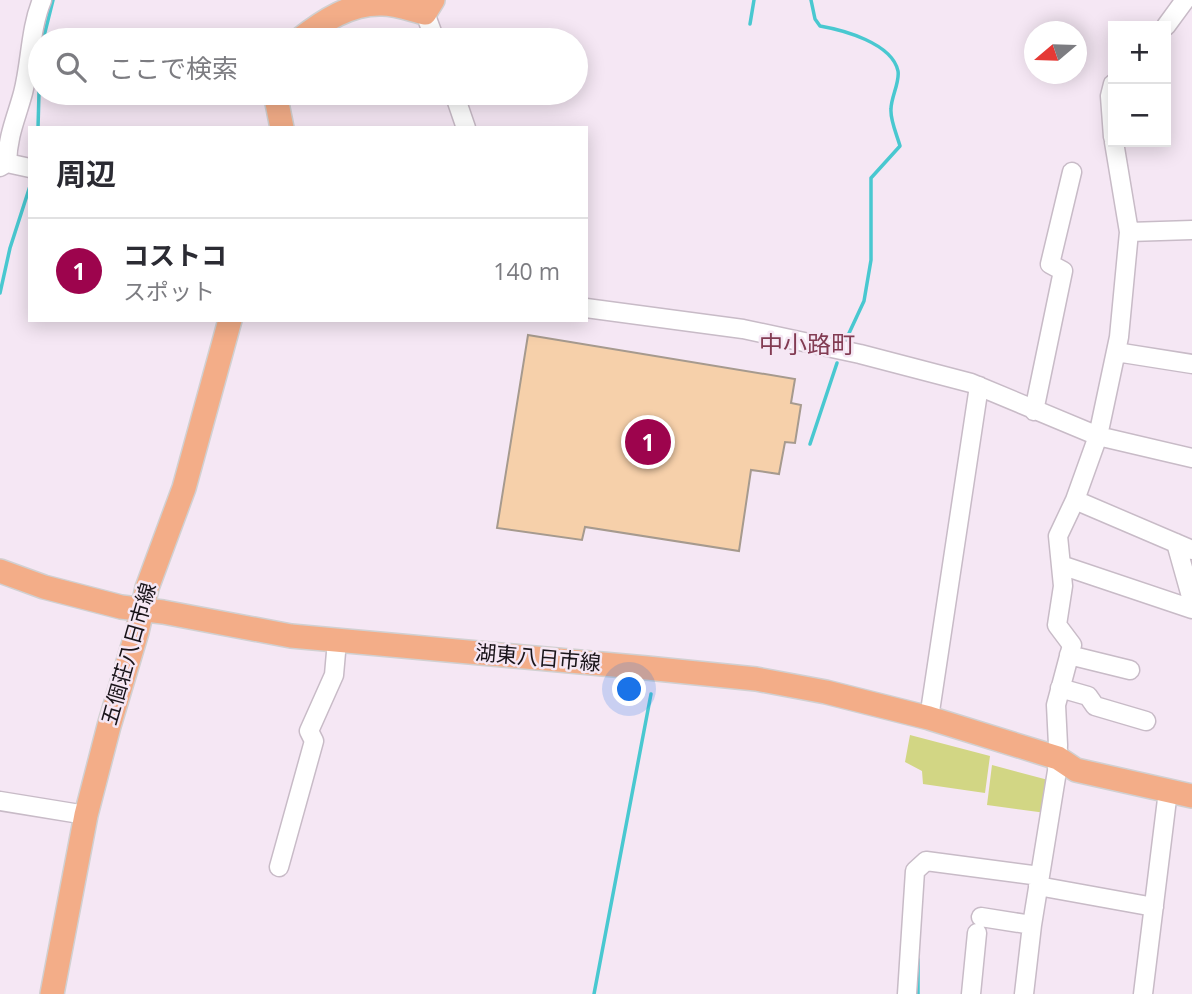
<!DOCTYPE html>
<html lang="ja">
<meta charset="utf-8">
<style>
:root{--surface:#fff;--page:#f2f2f3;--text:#2b2b33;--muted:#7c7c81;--line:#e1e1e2;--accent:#9d044d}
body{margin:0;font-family:"Open Sans","Noto Sans JP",sans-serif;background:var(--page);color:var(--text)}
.controls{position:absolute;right:21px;top:21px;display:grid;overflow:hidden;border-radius:0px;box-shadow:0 4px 18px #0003}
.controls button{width:63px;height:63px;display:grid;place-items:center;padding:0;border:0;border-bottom:2px solid var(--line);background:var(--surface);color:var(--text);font:35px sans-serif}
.compass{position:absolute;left:1024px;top:21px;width:63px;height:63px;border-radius:50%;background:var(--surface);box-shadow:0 4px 18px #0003;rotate:251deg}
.you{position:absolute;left:630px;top:690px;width:24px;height:24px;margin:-18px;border:5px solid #fff;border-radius:50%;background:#1a73e8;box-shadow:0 0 0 10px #1a73e833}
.badge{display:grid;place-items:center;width:46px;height:46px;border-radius:50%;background:var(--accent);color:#fff;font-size:23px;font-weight:700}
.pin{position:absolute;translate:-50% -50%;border:4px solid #fff;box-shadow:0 2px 7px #0006}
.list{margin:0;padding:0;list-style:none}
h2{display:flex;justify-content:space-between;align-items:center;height:91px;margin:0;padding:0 28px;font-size:30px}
h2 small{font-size:23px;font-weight:400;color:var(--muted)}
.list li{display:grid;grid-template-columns:46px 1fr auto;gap:21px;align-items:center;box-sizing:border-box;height:105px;padding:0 28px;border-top:2px solid var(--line)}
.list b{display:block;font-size:26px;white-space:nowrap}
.list p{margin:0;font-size:23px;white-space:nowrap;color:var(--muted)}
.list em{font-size:23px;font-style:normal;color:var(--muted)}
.icon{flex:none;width:38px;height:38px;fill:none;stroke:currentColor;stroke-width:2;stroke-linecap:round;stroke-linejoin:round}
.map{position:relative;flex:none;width:1192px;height:994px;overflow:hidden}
.search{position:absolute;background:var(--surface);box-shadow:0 4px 18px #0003;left:28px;top:28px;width:560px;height:77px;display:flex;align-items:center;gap:18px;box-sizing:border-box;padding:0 24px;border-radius:38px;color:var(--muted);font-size:26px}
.panel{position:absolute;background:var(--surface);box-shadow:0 4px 18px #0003;left:28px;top:126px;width:560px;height:196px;border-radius:0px}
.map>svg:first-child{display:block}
.green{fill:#d2d684}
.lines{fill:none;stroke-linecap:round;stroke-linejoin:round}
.stream{stroke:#49c8d0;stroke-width:3.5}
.building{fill:#f6d0aa;stroke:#a69a8e;stroke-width:2}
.minor-casing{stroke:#c8bbc7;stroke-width:21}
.major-casing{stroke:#d1d0d1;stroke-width:26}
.minor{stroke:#fff;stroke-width:18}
.major{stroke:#f3ad88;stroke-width:23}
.labels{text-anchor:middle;stroke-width:5;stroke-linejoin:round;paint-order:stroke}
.street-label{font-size:21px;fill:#191419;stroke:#f5e7f4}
.quarter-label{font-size:24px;fill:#823b52;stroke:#f5e7f4}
</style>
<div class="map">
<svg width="1192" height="994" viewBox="0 0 1192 994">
<rect width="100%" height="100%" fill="#f5e7f4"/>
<!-- green -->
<path class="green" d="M910,735L990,756L985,793L923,784L922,771L905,762Z
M992,765L1052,781L1046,813L987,805Z"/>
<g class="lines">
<!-- stream -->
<path class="stream" d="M811,0L815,19L820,26C843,30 892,43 898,71C900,82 891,97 891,109C890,120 897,135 900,146L871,178V260L864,301L844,344
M750,24L754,0
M43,40L53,0
M38,128L40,57
M0,293L10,248L30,186
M810,444L837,363
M594,994L651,694
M918,994V959"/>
</g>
<!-- building -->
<path class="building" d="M528,335L795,379L791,403L801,405L795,443L785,442L779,474L751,470L739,551L585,527L582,540L497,528Z"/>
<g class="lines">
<!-- minor casing -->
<g class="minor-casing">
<path id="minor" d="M425,13L435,40
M1166,26L1185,0
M1113,84L1110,96L1113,137
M454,93L466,128
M7,163C8,134 16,119 23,93C31,62 30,29 42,0
M0,167L7,163L30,168
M1129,232L1192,230
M586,308L743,329L860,354L971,383L1098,436L1192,458
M1116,352L1192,364
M1034,411L1063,271L1050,264L1072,172
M1075,500L1192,550
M1176,543L1192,600
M1061,565L1192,609
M1069,655L1130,670
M1060,688L1088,696L1095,706L1146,721
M929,718L979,386
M0,801L86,815
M279,867L314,741L309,731L334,675L337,641
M1038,886L1154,907
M981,917L1032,925
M907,994L915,871L926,861L1040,876
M971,994L977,933
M1024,994L1032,925L1057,771L1058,745L1056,705L1072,645L1057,625L1063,586L1058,536L1075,500L1098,436L1119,337L1129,232L1114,142
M1143,994L1168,791"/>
</g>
<!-- major casing -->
<g class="major-casing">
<path id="major" d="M299,40C323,21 350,3 382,4C396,4 412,10 425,13L433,0
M275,93L282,128
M0,571L44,587L121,607L163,612L291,636L647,668L756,679L826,692L929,718L1045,754L1058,758L1076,770L1192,796
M52,994L86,815L109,726L137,632L147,588L184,488L230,320"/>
</g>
<!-- minor -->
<use href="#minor" class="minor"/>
<!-- major -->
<use href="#major" class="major"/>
</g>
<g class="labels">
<!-- street labels -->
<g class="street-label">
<text transform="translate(129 654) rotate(-74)" y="7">五個荘八日市線</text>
<text transform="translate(538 658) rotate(5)" y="7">湖東八日市線</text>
</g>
<!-- quarter labels -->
<g class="quarter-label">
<text x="807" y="353">中小路町</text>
</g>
</g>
</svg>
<div class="controls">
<button>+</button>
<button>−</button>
</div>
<svg class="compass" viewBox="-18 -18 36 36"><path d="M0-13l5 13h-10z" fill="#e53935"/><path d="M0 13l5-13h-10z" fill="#7c7c81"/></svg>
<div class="you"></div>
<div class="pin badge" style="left:648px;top:442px">1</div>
<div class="search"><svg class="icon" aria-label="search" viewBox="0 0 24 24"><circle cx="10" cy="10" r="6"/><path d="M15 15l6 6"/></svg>ここで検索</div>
<section class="panel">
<h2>周辺<small></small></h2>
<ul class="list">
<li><span class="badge">1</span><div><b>コストコ</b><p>スポット</p></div><em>140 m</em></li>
</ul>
</section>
</div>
